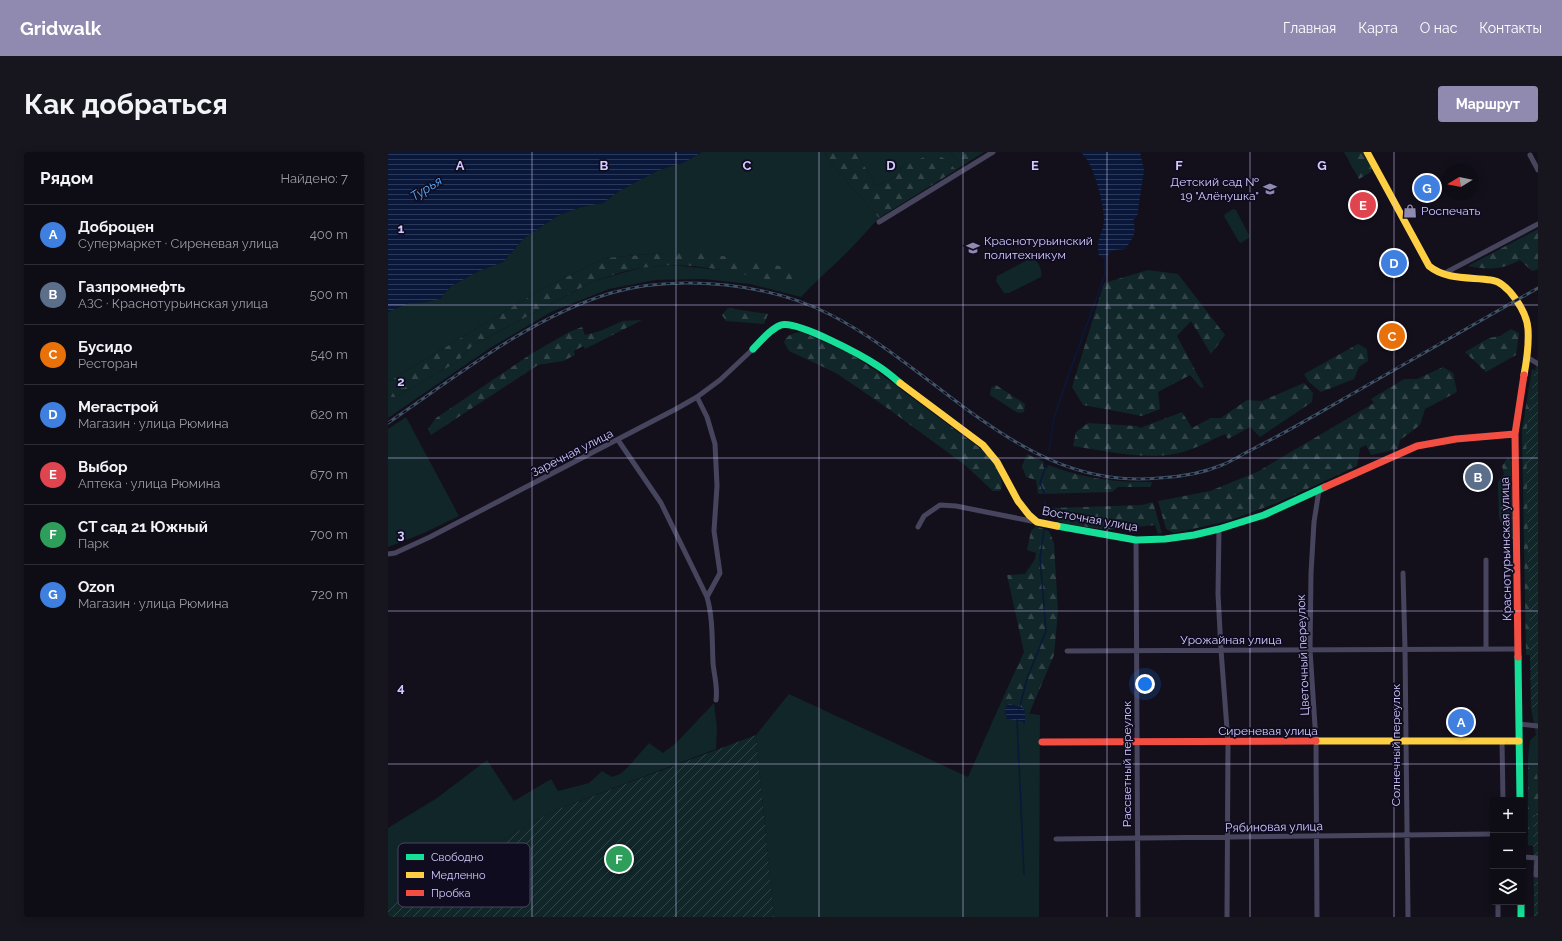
<!DOCTYPE html>
<html lang="ru">
<meta charset="utf-8">
<style>
:root{--surface:#0e0c15;--page:#17151e;--text:#f1f3f6;--muted:#9b9ba0;--line:#2e2c34;--accent:#908ab0}
body{margin:0;font-family:Raleway,sans-serif;background:var(--page);color:var(--text)}
.controls{position:absolute;right:12px;bottom:12px;display:grid;overflow:hidden;border-radius:4px;box-shadow:0 2px 10px #0003}
.controls button{width:36px;height:36px;display:grid;place-items:center;padding:0;border:0;border-bottom:1px solid var(--line);background:var(--surface);color:var(--text);font:20px sans-serif}
.compass{position:absolute;left:1054px;top:12px;width:36px;height:36px;border-radius:50%;background:var(--surface);box-shadow:0 2px 10px #0003;rotate:260deg}
.you{position:absolute;left:757px;top:532px;width:14px;height:14px;margin:-10px;border:3px solid #fff;border-radius:50%;background:#1a73e8;box-shadow:0 0 0 6px #1a73e833}
.badge{display:grid;place-items:center;width:26px;height:26px;border-radius:50%;background:var(--accent);color:#fff;font-size:13px;font-weight:700}
.pin{position:absolute;translate:-50% -50%;border:2px solid #fff;box-shadow:0 1px 4px #0006}
.list{margin:0;padding:0;list-style:none}
h2{display:flex;justify-content:space-between;align-items:center;height:52px;margin:0;padding:0 16px;font-size:17px}
h2 small{font-size:13px;font-weight:400;color:var(--muted)}
.list li{display:grid;grid-template-columns:26px 1fr auto;gap:12px;align-items:center;box-sizing:border-box;height:60px;padding:0 16px;border-top:1px solid var(--line)}
.list b{display:block;font-size:15px;white-space:nowrap}
.list p{margin:0;font-size:13px;white-space:nowrap;color:var(--muted)}
.list em{font-size:13px;font-style:normal;color:var(--muted)}
.icon{flex:none;width:22px;height:22px;fill:none;stroke:currentColor;stroke-width:2;stroke-linecap:round;stroke-linejoin:round}
.map{position:relative;flex:none;width:1150px;height:765px;overflow:hidden;border-radius:4px}
header{display:flex;align-items:center;gap:24px;box-sizing:border-box;height:56px;padding:0 20px;background:var(--accent);color:#fff}
header strong{font-size:19px}
nav{display:flex;gap:22px;margin-inline-start:auto;font-size:14px}
.intro{display:flex;align-items:center;justify-content:space-between;box-sizing:border-box;height:96px;padding:0 24px}
h1{margin:0;font-size:28px}
.button{padding:10px 18px;border-radius:4px;background:var(--accent);color:#fff;font-size:14px;font-weight:700}
main{display:flex;gap:24px;padding:0 24px}
aside{flex:1;background:var(--surface);border-radius:4px;box-shadow:0 2px 10px #0003}
.map>svg:first-child{display:block}
.grass{fill:#102628}
.forest{fill:url(#forest-firs)}
.garden{fill:url(#garden-furrows)}
.water{fill:url(#water-rules)}
.lines{fill:none;stroke-linecap:round;stroke-linejoin:round}
.stream{stroke:#09183a;stroke-width:1.5}
.street{stroke:#47455d;stroke-width:5}
.fast{stroke:#16e098;stroke-width:7}
.slow{stroke:#ffcf43;stroke-width:7}
.jam{stroke:#f24e42;stroke-width:7}
.rail-casing{stroke:#3f5466;stroke-width:3}
.rail{stroke:#100c20;stroke-width:1.5;stroke-dasharray:4.5;stroke-linecap:butt}
.grid{fill:none;stroke:#d3cbff;stroke-width:1;stroke-opacity:0.55}
.labels{text-anchor:middle;stroke-width:3.5;stroke-linejoin:round;paint-order:stroke}
.poi-label{font-size:12px;fill:#d3cbff;stroke:#100c20;text-anchor:start}
.street-label{font-size:12px;fill:#d3cbff;stroke:#100c20}
.water-label{font-size:13px;font-style:italic;fill:#59acff;stroke:#100c20}
.key{fill:#100c20;stroke:#4a4563;stroke-width:1}
.key-label{font-size:11px;fill:#d3cbff}
.grid-label{font-size:13px;text-anchor:middle;font-weight:bold;fill:#d3cbff;stroke:#100c20;stroke-width:3.5;stroke-linejoin:round;paint-order:stroke}
</style>
<header>
<strong>Gridwalk</strong>
<nav><a>Главная</a><a>Карта</a><a>О нас</a><a>Контакты</a></nav>
</header>
<div class="intro"><h1>Как добраться</h1><a class="button">Маршрут</a></div>
<main>
<aside>
<h2>Рядом<small>Найдено: 7</small></h2>
<ul class="list">
<li><span class="badge" style="background:#3f7fe0">A</span><div><b>Доброцен</b><p>Супермаркет · Сиреневая улица</p></div><em>400 m</em></li>
<li><span class="badge" style="background:#5c6f8a">B</span><div><b>Газпромнефть</b><p>АЗС · Краснотурьинская улица</p></div><em>500 m</em></li>
<li><span class="badge" style="background:#e8710a">C</span><div><b>Бусидо</b><p>Ресторан</p></div><em>540 m</em></li>
<li><span class="badge" style="background:#3f7fe0">D</span><div><b>Мегастрой</b><p>Магазин · улица Рюмина</p></div><em>620 m</em></li>
<li><span class="badge" style="background:#e0444e">E</span><div><b>Выбор</b><p>Аптека · улица Рюмина</p></div><em>670 m</em></li>
<li><span class="badge" style="background:#2e9e5b">F</span><div><b>СТ сад 21 Южный</b><p>Парк</p></div><em>700 m</em></li>
<li><span class="badge" style="background:#3f7fe0">G</span><div><b>Ozon</b><p>Магазин · улица Рюмина</p></div><em>720 m</em></li>
</ul>
</aside>
<div class="map">
<svg width="1150" height="765" viewBox="0 0 1150 765">
<defs>
<pattern id="forest-firs" width="22" height="20" patternUnits="userSpaceOnUse"><rect width="22" height="20" fill="#102628"/><path d="M5 1l3.5 6h-7zM16 11l3.5 6h-7z" fill="#324448"/></pattern>
<pattern id="garden-furrows" width="10" height="10" patternUnits="userSpaceOnUse"><rect width="10" height="10" fill="#102628"/><path d="M-1 1l2-2M0 10L10 0M9 11l2-2" fill="none" stroke="#324448"/></pattern>
<pattern id="water-rules" width="6" height="5" patternUnits="userSpaceOnUse"><rect width="6" height="5" fill="#09183a"/><path d="M0 2.5h6" fill="none" stroke="#2c3858"/></pattern>
</defs>
<rect width="100%" height="100%" fill="#13101c"/>
<!-- grass -->
<path class="grass" d="M314,0H436L441,9L491,66C477,81 463,97 448,111C436,122 424,133 413,145L362,132L315,127L267,128L221,137L163,160L102,196L0,266V241L3,245H7L69,210L85,193L206,129L252,116L282,113L335,118L275,101L217,106L154,137L0,230V160L21,151L38,150L52,147L63,134L93,118L115,110L136,86L171,63L193,55L215,51L231,39L271,18L297,10Z
M468,0H562L574,14L568,18L560,9L516,13L508,24L488,34Z
M845,57L848,58L862,85L853,91L851,90L836,64L837,62Z
M643,106C650,108 655,118 653,125L621,141H616L608,129L609,124Z
M18,265L71,364L36,381L0,395V277Z
M401,542L580,625L614,548L619,553L617,558L619,567L633,569L637,566V561L652,563L651,765H386L368,583Z
M326,551L329,576L328,597L165,659L0,754V676L49,646L99,608L126,649L163,627L170,639L201,631L214,619L224,625L232,622L239,616L261,591L275,601L288,591Z
M1150,555V628L1140,606L1142,588L1148,583L1143,556Z"/>
<!-- forest -->
<path class="forest" d="M436,0H468L488,34L508,24L516,13L547,1L560,9L568,18L491,66L441,9Z
M562,0H596L574,14Z
M956,0H975L984,17L983,20L971,27Z
M1150,77V117L1144,119L1132,108C1114,118 1099,118 1080,114Z
M312,100L414,118L415,130L406,133L335,118L306,114L282,113L252,116L234,120L206,129L183,141L85,193L69,210L7,245H3L0,241V230L154,137L217,106L275,101Z
M760,118L790,122L837,183L823,202L803,169L789,184L816,235L813,236L802,223L770,240L772,257L754,264L695,253L684,235L716,131Z
M340,156L380,162L376,172L338,169L334,163Z
M254,168L197,197L195,194L186,199L187,203L175,209L150,213L43,283L40,277L48,266L143,202L181,180L194,175L197,183L212,179L235,169Z
M1123,177L1131,181L1128,203L1098,220L1077,200L1101,186L1112,184Z
M414,180L464,203L488,219L597,300C604,310 619,327 612,339H605L577,313L495,253L448,221L401,199L396,190C400,182 405,181 414,180Z
M970,192L979,197L980,209L971,215L966,227L933,240L921,230L916,222Z
M1055,215L1065,221L1069,240L1037,257L1032,273L1012,288L1010,297L983,303L978,293L972,296L969,314L889,351L840,369L786,381L778,377L770,349L822,339L869,320L986,251L983,247L1016,227H1029Z
M1144,217L1150,220V434L1147,503H1138L1134,278Z
M916,231L925,241L924,250L872,285L862,275L840,287L837,282C825,287 813,294 801,298C766,311 720,299 685,294L688,280L700,271L749,274L752,276L794,260L804,276L823,266H833L859,248L874,249Z
M608,233L637,252L636,260L630,261L602,243L603,236Z
M639,302L656,310L655,315L659,316L660,313C698,327 725,330 764,330L762,335H730L724,340L650,342L648,328L638,325L634,314Z
M1120,305L1124,310L1125,387L1116,379L1111,365L1110,330L1116,322L1114,314Z
M765,350L774,381L770,382L767,373L720,378L679,372L671,369L664,356L754,353Z
M648,374L661,379L666,391L670,459L666,503L641,562L637,561L635,556L622,552L619,553L614,548L636,500L619,423L637,422L647,407L648,401L639,398L643,379Z
M1140,606H1145L1150,628V663L1145,664L1146,694L1140,693Z"/>
<!-- garden -->
<path class="garden" d="M1150,204V555L1143,556L1138,283L1145,229Z
M368,583L386,765H0V754L165,659Z
M1145,663H1150V765H1146Z"/>
<!-- water -->
<path class="water" d="M0,0H314L297,10L271,18L231,39L215,51L193,55L171,63L136,86L115,110L93,118L63,134L52,147L38,150L21,151L0,160Z
M692,0H752L756,18L749,65L745,68C749,80 745,87 737,97L726,98L721,101L719,105L716,106L711,103C707,86 716,81 716,67C716,52 705,8 692,0Z
M622,552L635,556L637,559V572L633,569L619,567L617,557L619,553Z"/>
<g class="lines">
<!-- stream -->
<path class="stream" d="M661,299L666,266L677,233L717,123V105
M657,343L652,331L658,313
M657,350V367
M631,557L639,527L658,479L652,406L656,378
M629,568L636,722"/>
<!-- street -->
<path class="street" d="M1142,3L1150,18
M491,70L605,0
M1055,122L1150,72
M1139,205L1150,212
M309,245L319,265L327,292L329,334L326,379L332,421L319,445
M230,288L273,351L319,445C325,466 324,489 325,511C326,523 330,535 328,548
M530,375L536,364L552,353L568,354L648,370
M831,377L830,442L833,498L840,590L839,765
M748,388L750,765
M0,402L7,401L42,385L288,257L309,245L332,228L365,197
M1098,408V497
M1015,421L1017,497L1020,765
M679,499L1130,497
M1131,572L1150,574
M1114,589L1115,648
M668,687L1105,682
M1135,705L1149,706L1148,723H1150
M1110,750V765
M929,765L928,589L922,498L923,421L926,370L931,338"/>
<!-- fast -->
<path class="fast" d="M365,197C373,189 382,177 393,173C409,168 475,204 490,214C498,219 505,225 512,231
M669,374L748,388L777,387L806,383L831,377L876,363L937,335
M1130,505L1132,648
M1133,750V765"/>
<!-- slow -->
<path class="slow" d="M979,0L1041,114C1058,128 1082,125 1103,128C1120,130 1139,160 1140,177C1141,192 1139,207 1136,223
M512,231L595,293L609,310L630,349L641,363L649,370L669,374
M928,589H1131"/>
<!-- jam -->
<path class="jam" d="M937,335L1029,294L1068,287L1127,282
M1130,505L1127,282L1136,223
M654,590L928,589"/>
<!-- rail casing -->
<g class="rail-casing">
<path id="rail" d="M0,271C69,224 143,165 223,141C260,130 299,129 338,133C374,137 410,146 443,163C492,188 536,226 581,259C639,301 696,333 771,326C792,325 815,321 834,313C844,309 853,303 863,298C897,281 931,261 964,242C1026,206 1088,171 1150,136"/>
</g>
<!-- rail -->
<use href="#rail" class="rail"/>
</g>
<!-- grid -->
<path class="grid" d="M144,0V765M288,0V765M431,0V765M575,0V765M719,0V765M862,0V765M1006,0V765M0,153H1150M0,306H1150M0,459H1150M0,612H1150"/>
<!-- icons -->
<defs>
<g id="school-bare" transform="scale(1.08)"><path d="M0-5L7-2L0 1L-7-2ZM-4 1L0 2.5L4 1V4Q0 6-4 4Z" fill="#908ab0" stroke="#100c20" stroke-width="2.5" paint-order="stroke"/></g>
<g id="shop-bare" transform="scale(1.08)"><path d="M-5-2.5h2.3a2.7 3.5 0 0 1 5.4 0H5L5.5 6h-11ZM-1.5-2.5h3a1.5 2.3 0 0 0-3 0Z" fill="#908ab0" stroke="#100c20" stroke-width="2.5" paint-order="stroke"/></g>
<g id="university-bare" transform="scale(1.08)"><path d="M0-5L7-2L0 1L-7-2ZM-4 1L0 2.5L4 1V4Q0 6-4 4Z" fill="#908ab0" stroke="#100c20" stroke-width="2.5" paint-order="stroke"/></g>
</defs>
<g fill-rule="evenodd">
<use href="#school-bare" x="882" y="37"/>
<use href="#shop-bare" x="1022" y="59"/>
<use href="#university-bare" x="585" y="96"/>
</g>
<g class="labels">
<!-- poi labels -->
<g class="poi-label">
<text x="871" y="34" text-anchor="end">Детский сад №<tspan x="871" dy="14">19 "Алёнушка"</tspan></text>
<text x="1033" y="63">Роспечать</text>
<text x="596" y="93">Краснотурьинский<tspan x="596" dy="14">политехникум</tspan></text>
</g>
<!-- street labels -->
<g class="street-label">
<text transform="translate(184 301) rotate(-27)" y="4">Заречная улица</text>
<text transform="translate(702 367) rotate(10)" y="4">Восточная улица</text>
<text transform="translate(1118 397) rotate(-91)" y="4">Краснотурьинская улица</text>
<text x="843" y="492">Урожайная улица</text>
<text transform="translate(915 503) rotate(-92)" y="4">Цветочный переулок</text>
<text x="880" y="583">Сиреневая улица</text>
<text transform="translate(1008 593) rotate(-90)" y="4">Солнечный переулок</text>
<text transform="translate(739 612) rotate(-90)" y="4">Рассветный переулок</text>
<text transform="translate(886 675) rotate(-1)" y="4">Рябиновая улица</text>
</g>
<!-- water labels -->
<g class="water-label">
<text transform="translate(38 36) rotate(-32)" y="5">Турья</text>
</g>
</g>
<!-- legend -->
<rect x="10" y="691" width="132" height="64" rx="6" class="key"/>
<rect x="18" y="702" width="18" height="6" fill="#16e098"/>
<rect x="18" y="720" width="18" height="6" fill="#ffcf43"/>
<rect x="18" y="738" width="18" height="6" fill="#f24e42"/>
<g class="key-label">
<text x="43" y="709">Свободно</text>
<text x="43" y="727">Медленно</text>
<text x="43" y="745">Пробка</text>
</g>
<g class="grid-label">
<text x="72" y="18">A</text>
<text x="216" y="18">B</text>
<text x="359" y="18">C</text>
<text x="503" y="18">D</text>
<text x="647" y="18">E</text>
<text x="791" y="18">F</text>
<text x="934" y="18">G</text>
<text x="13" y="81">1</text>
<text x="13" y="234">2</text>
<text x="13" y="387">3</text>
<text x="13" y="540">4</text>
</g>
</svg>
<div class="controls">
<button>+</button>
<button>−</button>
<button><svg class="icon" aria-label="layers" viewBox="0 0 24 24"><path d="M12 4l9 5-9 5-9-5zM3 14l9 5 9-5"/></svg></button>
</div>
<svg class="compass" viewBox="-18 -18 36 36"><path d="M0-13l5 13h-10z" fill="#e53935"/><path d="M0 13l5-13h-10z" fill="#9b9ba0"/></svg>
<div class="you"></div>
<div class="pin badge" style="left:1073px;top:570px;background:#3f7fe0">A</div>
<div class="pin badge" style="left:1090px;top:325px;background:#5c6f8a">B</div>
<div class="pin badge" style="left:1004px;top:184px;background:#e8710a">C</div>
<div class="pin badge" style="left:1006px;top:111px;background:#3f7fe0">D</div>
<div class="pin badge" style="left:975px;top:53px;background:#e0444e">E</div>
<div class="pin badge" style="left:231px;top:707px;background:#2e9e5b">F</div>
<div class="pin badge" style="left:1039px;top:36px;background:#3f7fe0">G</div>
</div>
</main>
